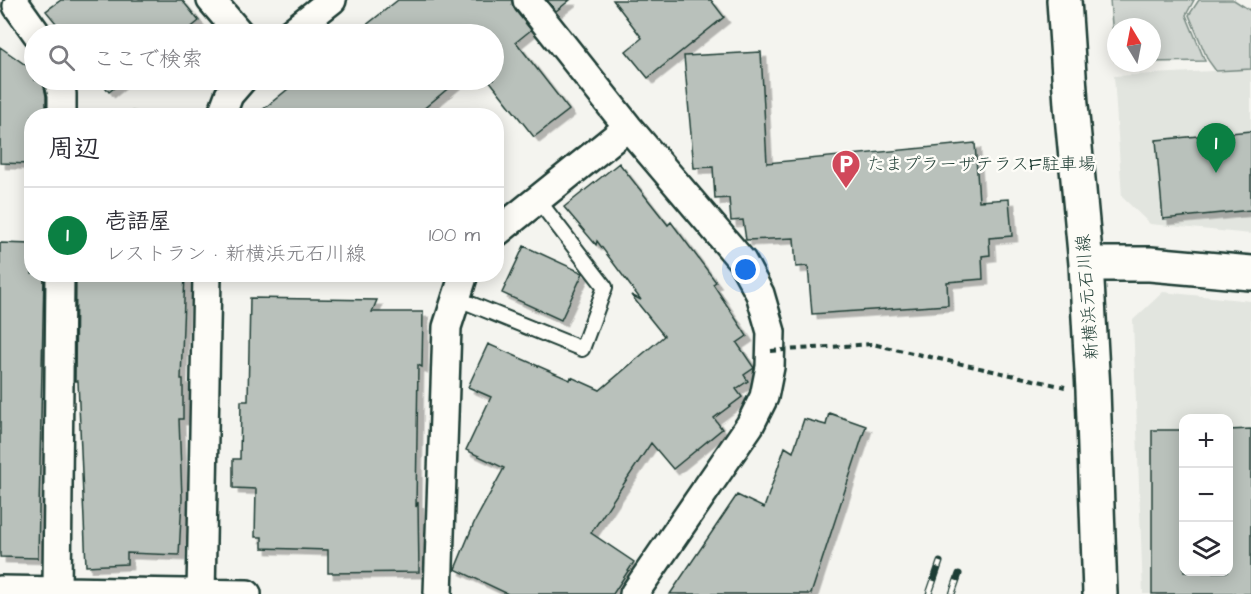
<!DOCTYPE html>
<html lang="ja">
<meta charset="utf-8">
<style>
:root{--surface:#fff;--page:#f2f2f3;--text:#2b2b33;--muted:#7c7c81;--line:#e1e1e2;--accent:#0b8043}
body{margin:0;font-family:"Architects Daughter","Klee One",sans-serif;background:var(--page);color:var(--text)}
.controls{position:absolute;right:18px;bottom:18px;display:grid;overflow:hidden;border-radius:12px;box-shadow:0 3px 15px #0003}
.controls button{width:54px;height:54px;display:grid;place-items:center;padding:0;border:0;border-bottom:2px solid var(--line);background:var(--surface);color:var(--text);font:30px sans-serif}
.compass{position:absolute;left:1107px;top:18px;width:54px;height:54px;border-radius:50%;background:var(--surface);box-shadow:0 3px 15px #0003;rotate:350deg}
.you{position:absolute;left:746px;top:270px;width:21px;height:21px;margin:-15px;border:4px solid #fff;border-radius:50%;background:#1a73e8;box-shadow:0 0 0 9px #1a73e833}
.badge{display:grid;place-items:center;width:39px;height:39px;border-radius:50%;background:var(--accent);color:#fff;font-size:20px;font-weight:700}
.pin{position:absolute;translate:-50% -50px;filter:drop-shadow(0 2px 3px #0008)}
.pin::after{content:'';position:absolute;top:32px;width:21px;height:18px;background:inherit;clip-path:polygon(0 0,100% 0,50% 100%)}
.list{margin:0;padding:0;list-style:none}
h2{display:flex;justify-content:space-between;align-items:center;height:78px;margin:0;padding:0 24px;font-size:26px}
h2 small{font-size:20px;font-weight:400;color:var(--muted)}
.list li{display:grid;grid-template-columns:39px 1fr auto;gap:18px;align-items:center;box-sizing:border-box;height:96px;padding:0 24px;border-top:2px solid var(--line)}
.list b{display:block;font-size:22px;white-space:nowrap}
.list p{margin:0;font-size:20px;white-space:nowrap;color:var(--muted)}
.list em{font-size:20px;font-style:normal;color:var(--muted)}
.icon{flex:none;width:33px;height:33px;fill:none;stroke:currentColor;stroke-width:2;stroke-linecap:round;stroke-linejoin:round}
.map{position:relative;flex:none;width:1251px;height:594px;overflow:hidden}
.search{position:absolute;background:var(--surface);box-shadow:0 3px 15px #0003;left:24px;top:24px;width:480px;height:66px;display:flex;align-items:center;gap:15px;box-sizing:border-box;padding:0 21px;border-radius:33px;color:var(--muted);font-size:22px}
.panel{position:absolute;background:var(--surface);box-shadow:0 3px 15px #0003;left:24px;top:108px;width:480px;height:174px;border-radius:24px}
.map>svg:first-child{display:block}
.built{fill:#e2e5df;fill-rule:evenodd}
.green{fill:#d1d6d1;stroke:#788a82;stroke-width:1.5}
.building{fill:#b9c1bb;stroke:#1f3d34;stroke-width:1.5;filter:url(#shadow)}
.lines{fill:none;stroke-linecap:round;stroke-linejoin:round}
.service-casing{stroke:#1f3d34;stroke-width:18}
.minor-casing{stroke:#1f3d34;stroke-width:32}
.tertiary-casing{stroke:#1f3d34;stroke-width:38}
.path{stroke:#1f3d34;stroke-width:4;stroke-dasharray:6 4.5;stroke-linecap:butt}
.service{stroke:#fdfcf7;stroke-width:14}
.minor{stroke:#fdfcf7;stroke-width:27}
.tertiary{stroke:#fdfcf7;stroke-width:33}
.rail-casing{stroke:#1f3d34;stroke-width:7}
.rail{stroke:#fdfcf7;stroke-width:4.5;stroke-dasharray:14;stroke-linecap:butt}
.path-bridge{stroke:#1f3d34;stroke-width:4;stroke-dasharray:6 4.5;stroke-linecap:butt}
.labels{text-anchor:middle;stroke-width:5;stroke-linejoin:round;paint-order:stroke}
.poi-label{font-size:18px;fill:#1f3d34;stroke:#fdfcf7;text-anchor:start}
.street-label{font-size:18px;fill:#1f3d34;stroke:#fdfcf7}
</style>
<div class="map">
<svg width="1251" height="594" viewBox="0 0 1251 594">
<defs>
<filter id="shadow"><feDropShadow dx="5.5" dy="5.5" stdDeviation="0" flood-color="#0004"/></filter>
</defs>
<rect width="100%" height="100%" fill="#f4f4ef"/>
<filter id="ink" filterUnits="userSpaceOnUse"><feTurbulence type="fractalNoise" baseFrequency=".0167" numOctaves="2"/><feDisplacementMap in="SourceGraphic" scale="12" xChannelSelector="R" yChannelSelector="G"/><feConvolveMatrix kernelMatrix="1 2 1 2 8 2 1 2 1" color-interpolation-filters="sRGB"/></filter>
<g filter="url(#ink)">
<!-- built -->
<path class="built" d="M1251,69V234L1150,224L1122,197L1114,76Z
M1163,292L1251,301V594H1143L1133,320ZM1184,418H1228V572H1184Z"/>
<!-- green -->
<path class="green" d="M1110,0H1194L1186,15L1205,61L1152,62V27H1116L1115,62Z
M1199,0H1234L1251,11V69L1216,71L1208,60L1189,15Z"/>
<!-- building -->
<path class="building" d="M61,0H182L199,21L183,34H65L46,11Z
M398,0H512L515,10L531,30L516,42L569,110L534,137L489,80H494V34H355Z
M547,0H570L556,11Z
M613,0H711L724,17L648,78L626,51L642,38Z
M0,47L34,71V80H43L46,96V116H32V164L0,163Z
M761,52L767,163L975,143L979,201L1009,199L1012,236L989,238L990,255L982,256L983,279L947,282L948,305L812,314L808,266L796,267L794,238L746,240L743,220L731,221L729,198L715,199L713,167L694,168L684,56Z
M100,80H124L109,92Z
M299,80H458L415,116H255Z
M1251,131V210L1163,219L1156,140Z
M619,163L668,225L671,222L716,282L713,284L747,336L737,343L754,368L744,375L748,381L736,389L742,397L714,418L722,429L673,469L651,443L591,533L634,562L613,594H508L455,569L474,523L504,468L466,450L491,397L468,387L488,344L570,380L571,377L600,390L664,336L631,295L641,300L597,241L596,245L564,207Z
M0,243L32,244V274H44L38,558L0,557Z
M524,246L583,273L561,320L502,293Z
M76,274H185L181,379H183V419H179L182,498L179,555L127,553V564L86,566L78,381H75Z
M250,298L377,300L372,312H423L422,367L418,365L416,507L418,502L419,572L328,573V550L262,548V537H255L256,489L233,488V459H240L241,401H248Z
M829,413L866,426L811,594H670L737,495L764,508L785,447L793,452L804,419L826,425Z
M1251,429V594H1152V430H1184V572H1228V430Z"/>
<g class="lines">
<!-- service casing -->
<g class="service-casing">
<path id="service" d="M456,298L582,349L605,287L538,200"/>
</g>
<!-- minor casing -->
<g class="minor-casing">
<path id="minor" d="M211,0L240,34
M527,0L628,127L742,261L760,294L771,332L770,367L764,397L750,425L634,594
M17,6L37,34
M289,34L332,0
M58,80L62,94V116
M221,116L229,95L242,80
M496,233L628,127
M0,590L247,594
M57,591L60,274
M201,594L207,274
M438,594L447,327L464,274"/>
</g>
<!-- tertiary casing -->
<g class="tertiary-casing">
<path id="tertiary" d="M1064,0L1071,105L1086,264L1093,390L1100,594
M1086,264H1150L1251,273"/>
</g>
<!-- path -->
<path class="path" d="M89,112L193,114"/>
<!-- service -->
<use href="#service" class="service"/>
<!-- minor -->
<use href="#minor" class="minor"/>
<!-- tertiary -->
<use href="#tertiary" class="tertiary"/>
<!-- rail casing -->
<g class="rail-casing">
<path id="rail" d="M929,594L940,562
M952,594L959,574"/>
</g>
<!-- rail -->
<use href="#rail" class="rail"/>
<!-- path-bridge -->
<path class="path-bridge" d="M771,351L872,344L1065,387"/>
</g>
</g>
<!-- icons -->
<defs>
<g id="parking-pin" transform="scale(1.5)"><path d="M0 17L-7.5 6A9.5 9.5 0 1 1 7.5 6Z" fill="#d1495b" stroke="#fdfcf7"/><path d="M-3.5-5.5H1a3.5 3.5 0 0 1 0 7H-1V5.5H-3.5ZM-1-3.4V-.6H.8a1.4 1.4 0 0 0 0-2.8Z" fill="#fff"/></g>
</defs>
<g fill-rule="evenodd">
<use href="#parking-pin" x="846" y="164"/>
</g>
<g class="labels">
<!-- poi labels -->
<g class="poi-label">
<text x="867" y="170">たまプラーザテラスF駐車場</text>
</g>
<!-- street labels -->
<g class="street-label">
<text transform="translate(1087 297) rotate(-94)" y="6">新横浜元石川線</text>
</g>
</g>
</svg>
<div class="controls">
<button>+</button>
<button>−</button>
<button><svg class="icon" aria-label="layers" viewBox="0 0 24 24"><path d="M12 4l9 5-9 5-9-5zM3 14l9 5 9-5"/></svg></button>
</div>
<svg class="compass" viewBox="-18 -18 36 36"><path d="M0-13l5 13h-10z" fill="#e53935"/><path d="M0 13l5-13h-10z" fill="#7c7c81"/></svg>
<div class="you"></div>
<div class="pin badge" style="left:1216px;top:173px">1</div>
<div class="search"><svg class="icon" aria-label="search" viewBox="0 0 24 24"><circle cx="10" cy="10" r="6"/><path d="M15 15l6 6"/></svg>ここで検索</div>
<section class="panel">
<h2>周辺<small></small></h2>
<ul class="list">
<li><span class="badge">1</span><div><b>壱語屋</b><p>レストラン · 新横浜元石川線</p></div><em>100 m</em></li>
</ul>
</section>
</div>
